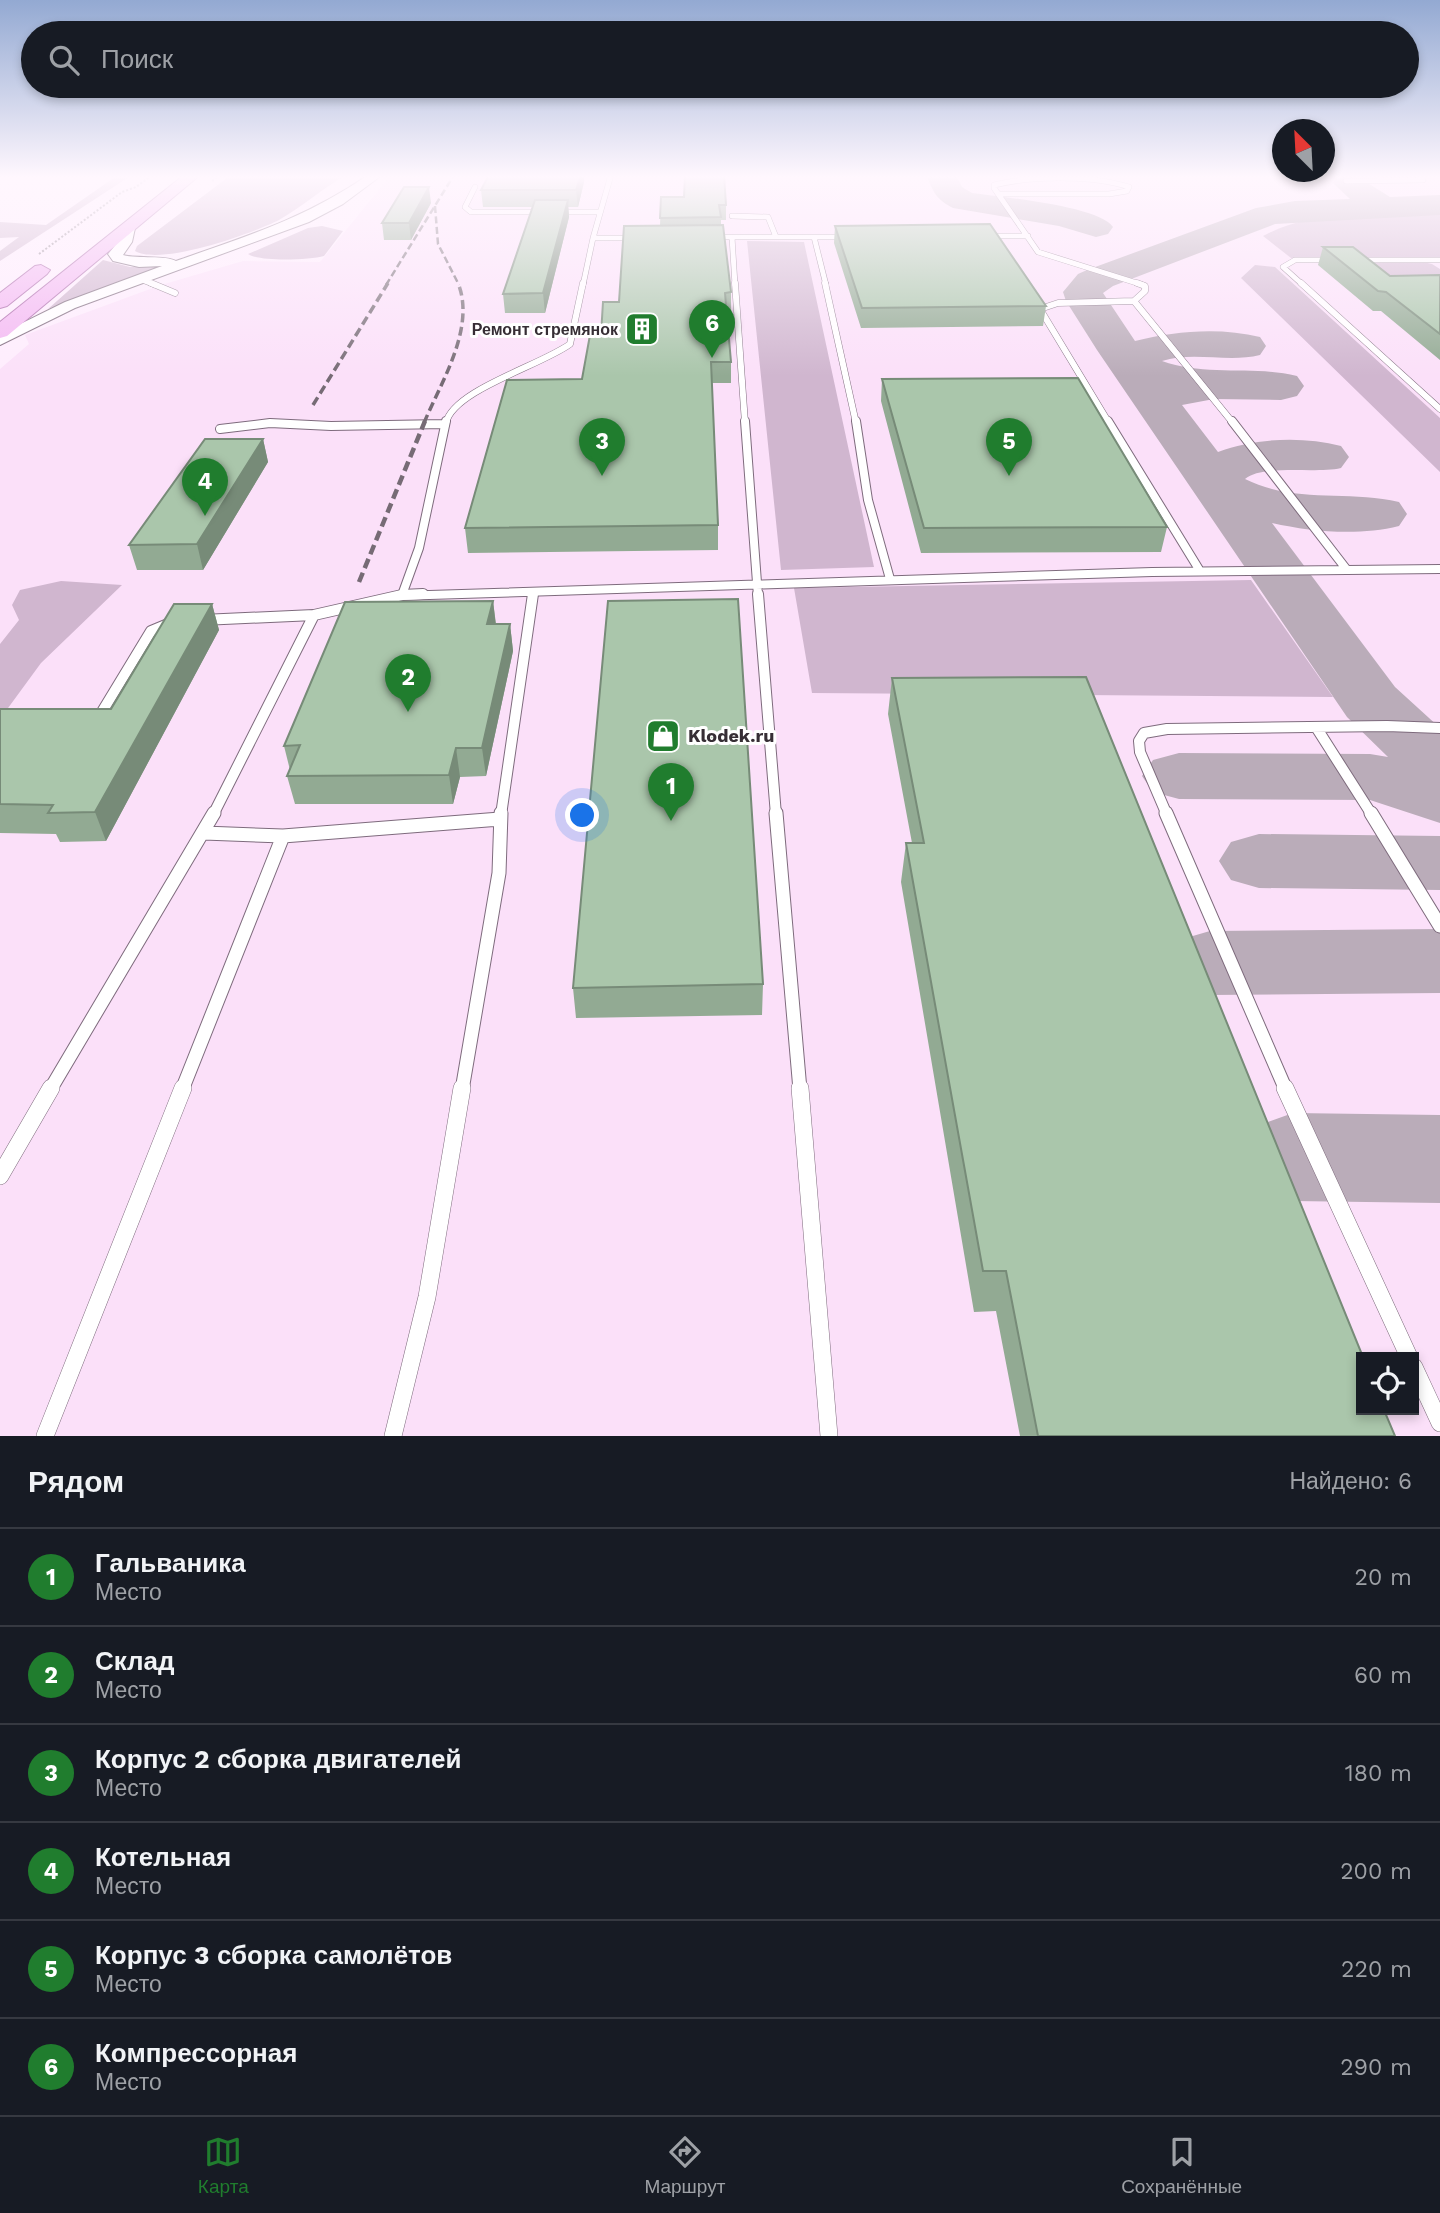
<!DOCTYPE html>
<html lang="ru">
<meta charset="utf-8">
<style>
:root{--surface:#171b24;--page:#20242c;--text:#f1f3f6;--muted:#9ea1a6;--line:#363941;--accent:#207d2e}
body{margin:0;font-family:"Work Sans",sans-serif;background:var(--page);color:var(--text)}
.controls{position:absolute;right:21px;bottom:21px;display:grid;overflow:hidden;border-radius:0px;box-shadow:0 4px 10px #0003}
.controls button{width:63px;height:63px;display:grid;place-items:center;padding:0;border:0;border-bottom:2px solid var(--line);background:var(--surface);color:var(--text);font:35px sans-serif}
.compass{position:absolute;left:1272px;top:119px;width:63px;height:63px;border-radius:50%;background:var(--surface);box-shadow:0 4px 10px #0003;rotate:336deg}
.you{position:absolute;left:583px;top:816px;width:24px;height:24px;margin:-18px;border:5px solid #fff;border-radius:50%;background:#1a73e8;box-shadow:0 0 0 10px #1a73e833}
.badge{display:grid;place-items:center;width:46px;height:46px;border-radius:50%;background:var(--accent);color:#fff;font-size:23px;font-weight:700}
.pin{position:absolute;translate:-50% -58px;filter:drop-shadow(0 2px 4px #0008)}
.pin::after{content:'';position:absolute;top:37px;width:24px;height:21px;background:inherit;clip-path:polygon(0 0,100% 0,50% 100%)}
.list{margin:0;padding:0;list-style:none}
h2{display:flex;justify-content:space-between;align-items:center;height:91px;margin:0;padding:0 28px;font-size:30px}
h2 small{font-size:23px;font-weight:400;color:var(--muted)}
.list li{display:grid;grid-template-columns:46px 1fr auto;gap:21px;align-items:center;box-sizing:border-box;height:98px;padding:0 28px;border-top:2px solid var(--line)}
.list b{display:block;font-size:26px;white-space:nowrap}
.list p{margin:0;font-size:23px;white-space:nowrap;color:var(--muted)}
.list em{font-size:23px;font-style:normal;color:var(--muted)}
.icon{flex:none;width:38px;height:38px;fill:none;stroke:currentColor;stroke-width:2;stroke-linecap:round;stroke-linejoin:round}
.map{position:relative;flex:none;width:1440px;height:1436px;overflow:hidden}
.search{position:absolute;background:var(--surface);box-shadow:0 4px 10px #0003;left:21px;right:21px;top:21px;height:77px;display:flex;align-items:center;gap:18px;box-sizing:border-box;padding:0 24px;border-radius:38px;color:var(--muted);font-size:26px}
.sheet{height:679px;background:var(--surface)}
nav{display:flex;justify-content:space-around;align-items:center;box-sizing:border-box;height:98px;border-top:2px solid var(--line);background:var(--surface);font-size:19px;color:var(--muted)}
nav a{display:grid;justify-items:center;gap:4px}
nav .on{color:var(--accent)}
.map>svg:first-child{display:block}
.built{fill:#fbe0f9;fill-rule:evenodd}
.green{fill:#d0b6cf}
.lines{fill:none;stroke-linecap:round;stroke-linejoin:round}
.taxiway{fill:#baacb9;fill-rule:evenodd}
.service-far5-casing{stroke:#7e6b7d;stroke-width:6}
.service-far4-casing{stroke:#7e6b7d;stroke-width:7}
.service-far3-casing{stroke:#7e6b7d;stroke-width:10}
.service-far2-casing{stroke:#7e6b7d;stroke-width:12}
.service-far1-casing{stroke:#7e6b7d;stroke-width:15}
.service-casing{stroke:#7e6b7d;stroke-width:18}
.tertiary-casing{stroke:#7e6b7d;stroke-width:2}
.primary-casing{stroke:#ac69ab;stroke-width:2}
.path{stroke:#9a8e99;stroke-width:2;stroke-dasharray:2 2;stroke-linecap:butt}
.service-far5{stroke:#fff;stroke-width:5}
.service-far4{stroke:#fff;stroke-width:6}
.service-far3{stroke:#fff;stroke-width:8}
.service-far2{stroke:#fff;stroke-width:10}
.service-far1{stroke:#fff;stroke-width:13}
.service{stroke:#fff;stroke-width:17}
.tertiary{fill:#fff;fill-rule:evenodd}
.primary{fill:#f3b8f2;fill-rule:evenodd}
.rail-far2{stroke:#766b75;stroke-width:2.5;stroke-dasharray:7 3.5;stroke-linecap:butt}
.rail-far1{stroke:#766b75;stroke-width:3.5;stroke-dasharray:9 4.5;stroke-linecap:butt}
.rail{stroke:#766b75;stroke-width:4.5;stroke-dasharray:10 5;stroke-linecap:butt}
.wall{fill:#92aa93}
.shaded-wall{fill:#778b78}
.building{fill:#aac6ab;stroke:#778b78;stroke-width:2}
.labels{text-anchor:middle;stroke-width:6;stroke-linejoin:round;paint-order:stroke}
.far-poi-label{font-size:16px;font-weight:bold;fill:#362e35;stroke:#fff;text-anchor:end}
.poi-label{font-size:18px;font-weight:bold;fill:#362e35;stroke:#fff;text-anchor:start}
</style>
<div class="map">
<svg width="1440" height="1436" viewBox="0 0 1440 1436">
<rect width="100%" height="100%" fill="#feedfd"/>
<!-- built -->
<path class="built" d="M391,175H1440V1436H0V369L29,344L25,335L161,285L243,261L320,262ZM1361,1357H1414V1410H1361Z"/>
<!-- green -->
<path class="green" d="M118,175H132L0,261V251L19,237L0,238V222L46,225Z
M231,175H346C323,188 302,207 279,220C251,234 161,266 135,251L137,246Z
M1440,212V257L1291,258L1263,236C1315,208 1382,214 1440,212Z
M322,226L343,231L324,256C309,260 260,262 248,254L308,228Z
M747,241L804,242L874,567L781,570Z
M103,260L130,267L166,266L48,309Z
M1418,261L1432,264L1440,269V292H1391L1360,262Z
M1255,265L1275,267L1440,418V472L1241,278Z
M1251,580L1333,697L812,693L794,588Z
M61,581L122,585L41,663L0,719V644L19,620L12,605L20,590Z"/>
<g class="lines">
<!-- taxiway -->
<path class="taxiway" d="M930,175H956L962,187L972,193C1001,197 1099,206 1113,227L1108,234L1096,237L1059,226L953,208C938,200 934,194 928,179Z
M1355,175L1390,197L1440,195V215L1275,224L1113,286L1103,293L1135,341C1174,331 1220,327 1260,337L1266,346L1260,355C1228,363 1193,351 1162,361C1206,377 1253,365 1297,376L1304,386L1297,396L1281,400L1214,399L1182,405L1218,452C1256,438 1302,436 1341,446L1349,457L1341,468C1315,474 1263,464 1245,479C1295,504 1347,490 1399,502L1407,514L1399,526C1359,536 1312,532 1272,523L1395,687L1440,728V823L1370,800L1179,799L1153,792L1142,776L1153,760L1179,753L1370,754L1388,757L1347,717L1097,350L1066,301L1063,292L1078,274L1087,270L1256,208L1295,201L1350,199L1333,183L1338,176Z
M1259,834L1440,836V890L1259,888L1231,880L1219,861L1231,842Z
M1440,929V993L1210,995L1179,986L1166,963L1179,940L1210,931Z
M1293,1113L1440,1115V1203L1293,1201L1257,1188L1242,1157L1257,1126Z"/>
<!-- service-far5 casing -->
<g class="service-far5-casing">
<path id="service-far5" d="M1346,181L1423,180L1420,175
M475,187L465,207L471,212H600
M999,194H1109L1127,191L1129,187C1092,175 1031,176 994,185V188L1038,252L1143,285
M732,216L768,217L776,237
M984,236H1028
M725,237H846
M732,237L735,285
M814,237L826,285
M593,238L611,175
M1358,260H1440
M142,280L155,285
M583,285L593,238H636
M1303,285L1283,267L1295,260H1332"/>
</g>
<!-- service-far4 casing -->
<g class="service-far4-casing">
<path id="service-far4" d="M151,283L175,293
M735,283L745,423
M825,283L856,423
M1301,283L1440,409
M1134,301L1233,423
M446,423C453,390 542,365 570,344L583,283
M1109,423L1040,309L1058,303L1134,301L1145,291V286L1137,283"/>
</g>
<!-- service-far3 casing -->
<g class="service-far3-casing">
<path id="service-far3" d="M745,421L758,596
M856,421L868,500L890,579
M1108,421L1200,571
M220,429L270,423L331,426L444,424
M1347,570L1440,569
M402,595L419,548L446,421
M397,596L1152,572L1347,570L1232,421
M532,596L533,592"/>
</g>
<!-- service-far2 casing -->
<g class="service-far2-casing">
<path id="service-far2" d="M758,594L776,815
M202,620L314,615
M97,720L151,631L175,621
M1316,727L1372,815
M213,815L314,615L402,595L423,594
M501,815L533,594
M1167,815L1140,752L1139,741L1144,733L1167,729L1387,726L1440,728"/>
</g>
<!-- service-far1 casing -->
<g class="service-far1-casing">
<path id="service-far1" d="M776,813L800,1090
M1166,813L1286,1090
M1371,813L1440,926
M204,833L283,836L500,819
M50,1090L214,813
M182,1090L283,836
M462,1090L499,873L501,813"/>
</g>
<!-- service casing -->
<g class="service-casing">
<path id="service" d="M800,1088L829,1436
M1285,1088L1409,1357
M0,1176L51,1088
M1414,1367L1440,1423
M45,1436L183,1088
M393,1436L427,1297L462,1088"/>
</g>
<!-- tertiary casing -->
<g class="tertiary-casing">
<path id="tertiary" d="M368,175H382L343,204L309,222L75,308L0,345V334L65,302L162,266L139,267L113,261L108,254L119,241L124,225H134L135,228L132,242L123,255C138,259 166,255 176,261C247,236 306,218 368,175Z"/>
</g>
<!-- primary casing -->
<g class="primary-casing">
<path id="primary" d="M184,175H200L7,336L0,338V322Z
M41,265L50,270L47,274L7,306L0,308V293L35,266Z"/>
</g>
<!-- path -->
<path class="path" d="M212,181L219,175
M39,254L122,192L136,187L152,175"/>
<!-- service-far5 -->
<use href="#service-far5" class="service-far5"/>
<!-- service-far4 -->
<use href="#service-far4" class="service-far4"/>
<!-- service-far3 -->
<use href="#service-far3" class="service-far3"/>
<!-- service-far2 -->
<use href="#service-far2" class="service-far2"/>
<!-- service-far1 -->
<use href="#service-far1" class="service-far1"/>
<!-- service -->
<use href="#service" class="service"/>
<!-- tertiary -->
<use href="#tertiary" class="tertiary"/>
<!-- primary -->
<use href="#primary" class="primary"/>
<!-- rail-far2 -->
<path class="rail-far2" d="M435,206L438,244L459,285
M386,285L454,175"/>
<!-- rail-far1 -->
<path class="rail-far1" d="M313,405L388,283
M424,423C441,382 476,328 458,283"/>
<!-- rail -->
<path class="rail" d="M359,582L425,421"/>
</g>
<!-- wall -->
<path class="wall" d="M879,175H1029L1010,177H879Z
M1109,175H1137V177Z
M1299,175H1389L1302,177Z
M584,182L578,207H568L569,217L545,313H505L503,294L533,207H483L481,190Z
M661,197L726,205V220H721V225L731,292V312H726L731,362V383H712L718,525V550L468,553L465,528L582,379L601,335L660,226Z
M431,203L411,240H384L382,223Z
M835,226L1046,306L1043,326L861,328L834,243Z
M1323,247L1390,276L1440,275V360L1381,311H1373L1318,265Z
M882,379L1167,527L1161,552L921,553L881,401Z
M263,439L268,462L203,570H137L129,545Z
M493,601L496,624H510L513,651L486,776L460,777L453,804H295L287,776L290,770L284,746Z
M212,604L219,630L106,841L60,842L56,834L0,833V709H111Z
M892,678L1395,1436H1020L996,1311L974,1312L901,882L906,843H912L888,714Z
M763,984L762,1015L576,1018L573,988Z"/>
<!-- shaded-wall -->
<path class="shaded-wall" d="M581,175H584V182L578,207L576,190Z
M429,187L431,203L411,240L409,223Z
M568,200L569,217L545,313L543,293Z
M263,439L268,462L203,570L197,544Z
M493,601L496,627L487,624Z
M212,604L219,630L106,841L95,812Z
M510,624L513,651L486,776L482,748Z
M456,748L460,777L453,804L449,775Z"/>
<!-- building -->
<path class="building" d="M489,175H581L576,190H481Z
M685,175H724L726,205H719L721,217L660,218L661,197H684Z
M404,187H429L409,223H382Z
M535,200H568L543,293L503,294Z
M990,224L1046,306L862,308L835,226Z
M723,225L731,292L725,293L731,362H711L718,525L465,528L507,380L582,379L590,335H601L603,302H619L624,226Z
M1323,247H1353L1390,276L1440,275V334L1386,292L1378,291Z
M1078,378L1167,527L924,528L882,379Z
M205,439H263L197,544L129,545Z
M738,599L763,984L573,988L608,601Z
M493,601L487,624H510L482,748H456L449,775L287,776L300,745L284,746L345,602Z
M174,604H212L95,812L48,813L53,805L0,804V709H111Z
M1086,677L1363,1357H1361V1410H1384L1395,1436H1038L1006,1271H983L906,843H924L892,678Z"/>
<!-- sky -->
<linearGradient id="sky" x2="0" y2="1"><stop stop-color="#93a9d2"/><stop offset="0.47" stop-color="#fff7fe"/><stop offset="1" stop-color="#fff7fe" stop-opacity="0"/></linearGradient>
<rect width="1440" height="376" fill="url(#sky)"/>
<!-- icons -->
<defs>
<g id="building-square" transform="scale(1.75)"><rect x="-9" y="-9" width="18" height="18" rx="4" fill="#207d2e" stroke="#fff"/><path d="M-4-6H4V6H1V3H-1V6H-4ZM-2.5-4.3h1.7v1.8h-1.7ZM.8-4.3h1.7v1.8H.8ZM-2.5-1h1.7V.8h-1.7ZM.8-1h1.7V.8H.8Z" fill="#fff"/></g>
<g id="shop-square" transform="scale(1.75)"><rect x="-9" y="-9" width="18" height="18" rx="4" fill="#207d2e" stroke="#fff"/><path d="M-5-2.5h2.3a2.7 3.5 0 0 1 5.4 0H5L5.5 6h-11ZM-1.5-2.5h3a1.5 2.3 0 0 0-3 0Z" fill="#fff"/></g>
</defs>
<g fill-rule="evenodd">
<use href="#building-square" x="642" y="329"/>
<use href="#shop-square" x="663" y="736"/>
</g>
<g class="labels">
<!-- far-poi labels -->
<g class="far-poi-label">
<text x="618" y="335">Ремонт стремянок</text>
</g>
<!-- poi labels -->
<g class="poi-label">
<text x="688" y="742">Klodek.ru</text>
</g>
</g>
</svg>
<div class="controls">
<button><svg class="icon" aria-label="locate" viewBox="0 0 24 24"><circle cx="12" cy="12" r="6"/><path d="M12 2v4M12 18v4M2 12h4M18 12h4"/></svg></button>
</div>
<svg class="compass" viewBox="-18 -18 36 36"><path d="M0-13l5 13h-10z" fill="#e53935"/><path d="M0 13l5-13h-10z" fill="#9ea1a6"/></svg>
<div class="you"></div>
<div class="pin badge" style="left:671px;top:821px">1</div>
<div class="pin badge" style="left:408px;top:712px">2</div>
<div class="pin badge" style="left:602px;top:476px">3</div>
<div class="pin badge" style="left:205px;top:516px">4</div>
<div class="pin badge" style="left:1009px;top:476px">5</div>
<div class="pin badge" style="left:712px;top:358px">6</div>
<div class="search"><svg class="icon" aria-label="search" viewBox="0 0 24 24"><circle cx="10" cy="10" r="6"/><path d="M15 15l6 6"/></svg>Поиск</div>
</div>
<section class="sheet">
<h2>Рядом<small>Найдено: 6</small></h2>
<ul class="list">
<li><span class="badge">1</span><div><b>Гальваника</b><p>Место</p></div><em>20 m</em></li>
<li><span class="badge">2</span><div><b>Склад</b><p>Место</p></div><em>60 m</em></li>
<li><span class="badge">3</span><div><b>Корпус 2 сборка двигателей</b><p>Место</p></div><em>180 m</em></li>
<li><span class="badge">4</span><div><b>Котельная</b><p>Место</p></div><em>200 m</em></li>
<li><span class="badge">5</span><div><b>Корпус 3 сборка самолётов</b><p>Место</p></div><em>220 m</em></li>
<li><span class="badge">6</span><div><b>Компрессорная</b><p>Место</p></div><em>290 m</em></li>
</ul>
</section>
<nav>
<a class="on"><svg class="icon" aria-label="map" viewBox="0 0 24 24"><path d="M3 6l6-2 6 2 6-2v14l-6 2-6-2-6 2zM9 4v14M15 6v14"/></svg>Карта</a>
<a><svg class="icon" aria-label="directions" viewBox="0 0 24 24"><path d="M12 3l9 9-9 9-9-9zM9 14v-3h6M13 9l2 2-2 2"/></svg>Маршрут</a>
<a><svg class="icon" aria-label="saved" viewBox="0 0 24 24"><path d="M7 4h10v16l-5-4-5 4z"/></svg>Сохранённые</a>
</nav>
